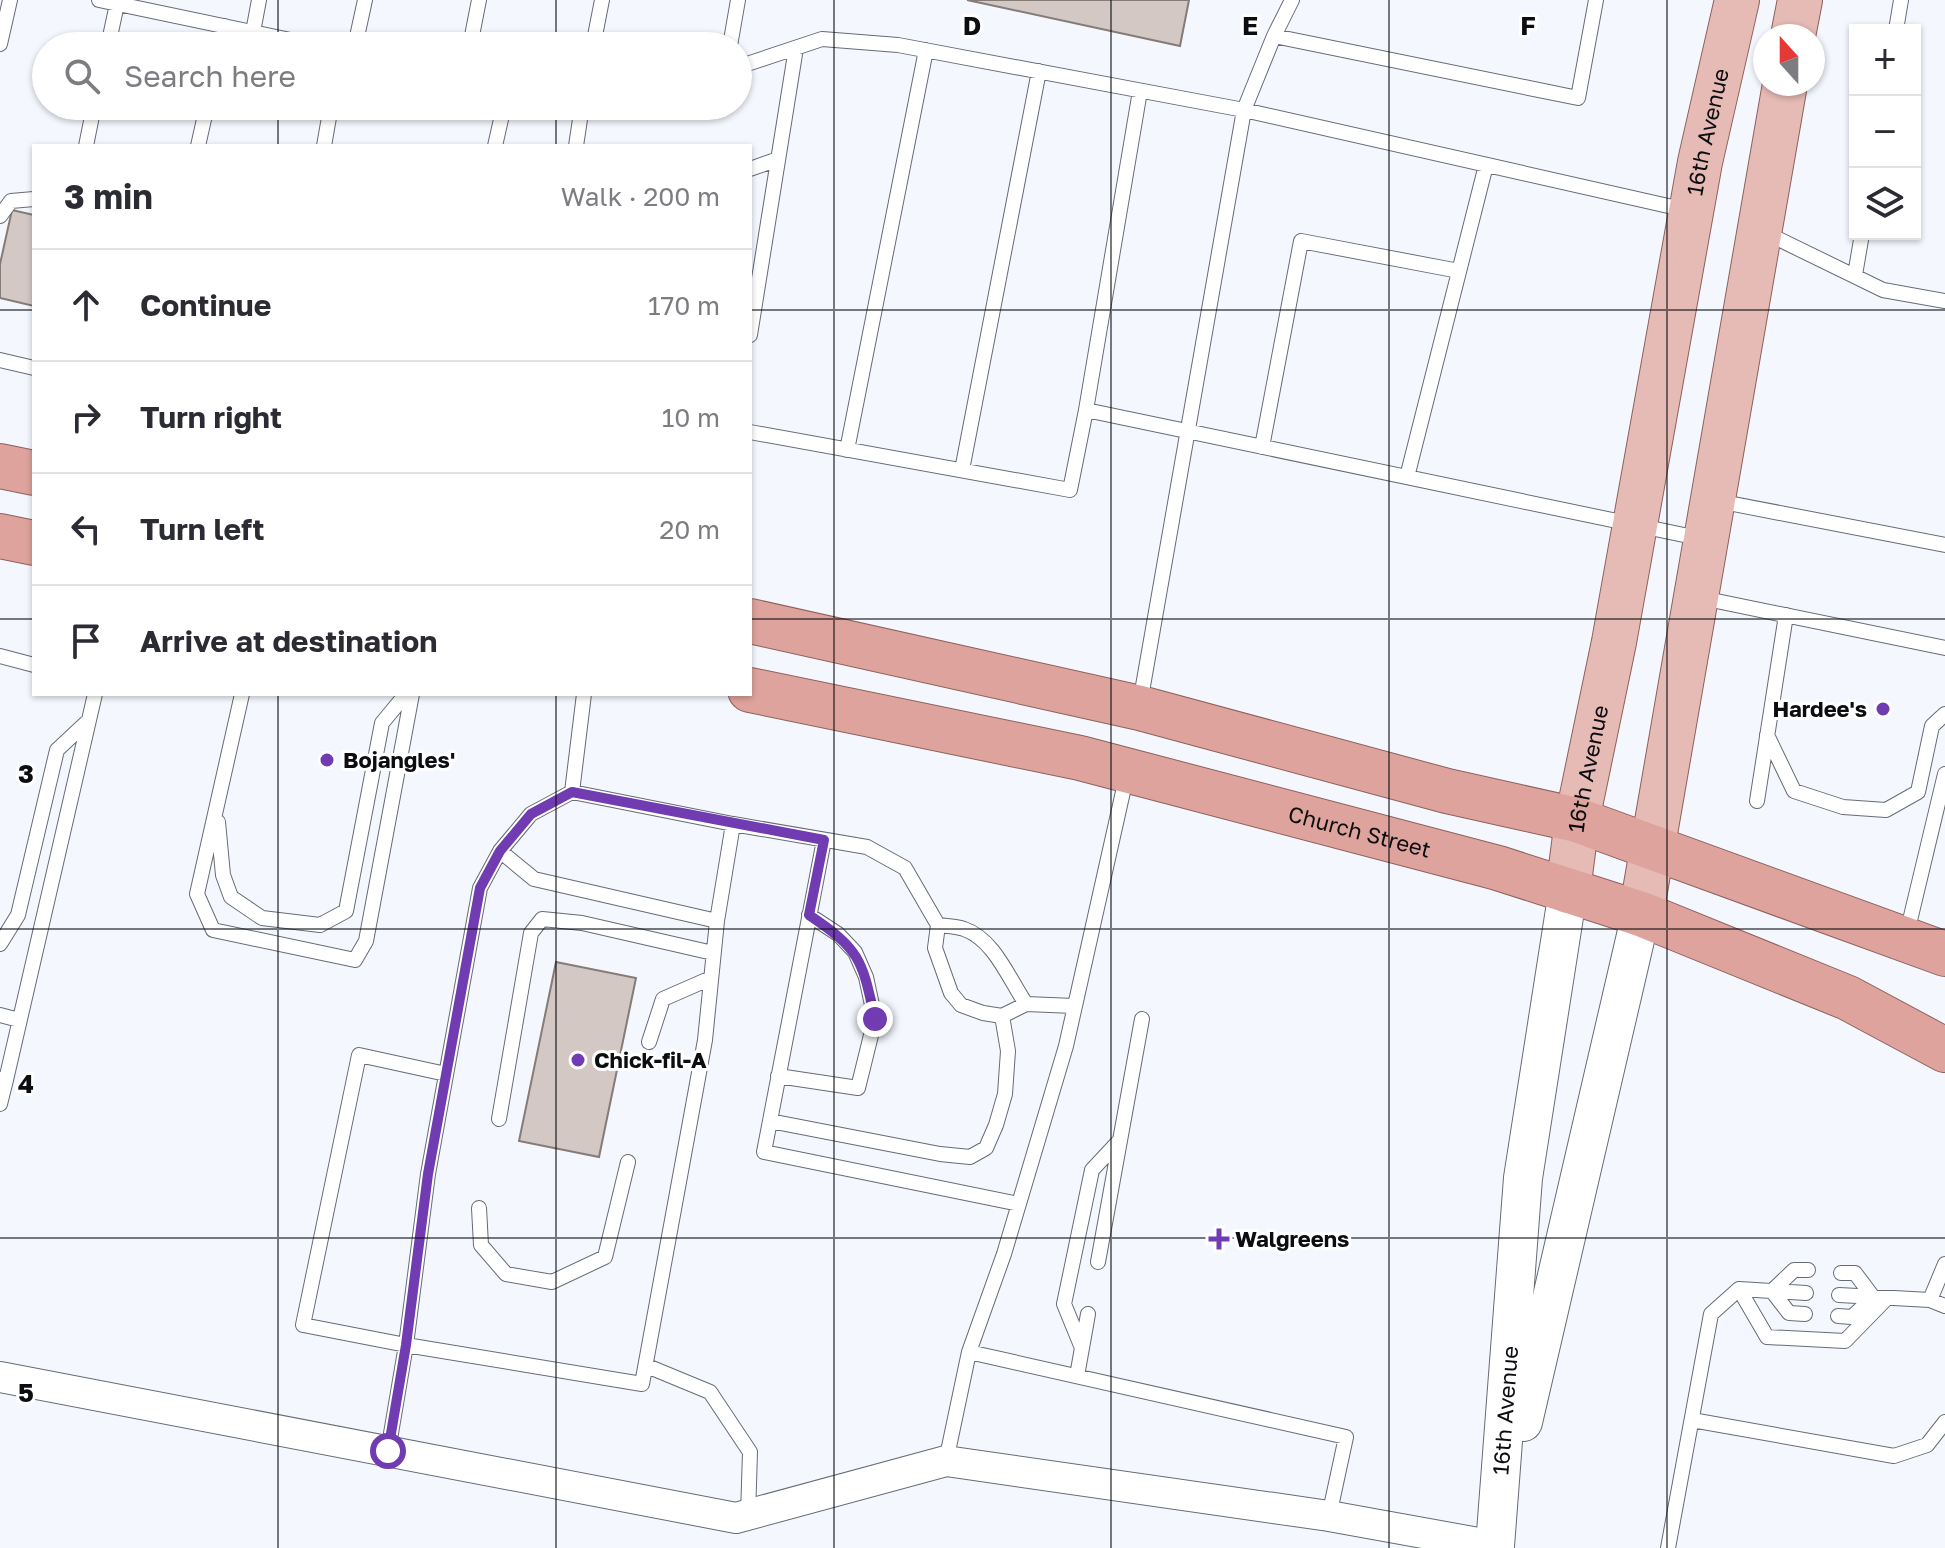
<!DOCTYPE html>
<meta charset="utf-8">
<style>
:root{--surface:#fff;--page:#f7f7f7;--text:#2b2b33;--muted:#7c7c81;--line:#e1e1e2}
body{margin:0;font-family:"Golos Text",sans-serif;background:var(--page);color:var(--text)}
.controls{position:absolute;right:24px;top:24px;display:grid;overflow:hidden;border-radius:0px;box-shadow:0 2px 6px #0004}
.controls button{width:72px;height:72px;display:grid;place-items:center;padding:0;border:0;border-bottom:2px solid var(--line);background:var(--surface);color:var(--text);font:40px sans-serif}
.compass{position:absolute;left:1753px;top:24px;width:72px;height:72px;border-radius:50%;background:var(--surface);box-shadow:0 2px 6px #0004;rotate:339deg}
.stop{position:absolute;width:24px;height:24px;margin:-18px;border:6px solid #713bb1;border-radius:50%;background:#fff}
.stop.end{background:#713bb1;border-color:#fff;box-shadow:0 2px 8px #0008}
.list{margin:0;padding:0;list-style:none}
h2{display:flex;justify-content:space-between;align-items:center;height:104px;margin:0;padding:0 32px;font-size:34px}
h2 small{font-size:26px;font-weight:400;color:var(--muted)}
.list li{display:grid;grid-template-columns:52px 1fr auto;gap:24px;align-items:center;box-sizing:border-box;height:112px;padding:0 32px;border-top:2px solid var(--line)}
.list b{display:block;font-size:30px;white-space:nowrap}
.list em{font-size:26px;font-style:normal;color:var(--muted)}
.icon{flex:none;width:44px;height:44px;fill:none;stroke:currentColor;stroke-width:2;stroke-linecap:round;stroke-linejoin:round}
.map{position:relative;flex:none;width:1945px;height:1548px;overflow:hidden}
.search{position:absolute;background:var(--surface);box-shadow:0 2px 6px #0004;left:32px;top:32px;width:720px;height:88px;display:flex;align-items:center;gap:20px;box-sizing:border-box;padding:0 28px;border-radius:44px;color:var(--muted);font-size:30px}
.panel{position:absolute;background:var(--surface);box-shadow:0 2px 6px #0004;left:32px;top:144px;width:720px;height:552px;border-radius:0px}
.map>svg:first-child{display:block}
.building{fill:#d3c8c4;stroke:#857b77;stroke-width:2}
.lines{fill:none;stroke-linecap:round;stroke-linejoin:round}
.service-casing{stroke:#666c74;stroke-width:16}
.minor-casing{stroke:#666c74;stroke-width:32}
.tertiary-casing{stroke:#666c74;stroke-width:40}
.primary-casing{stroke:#8e605b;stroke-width:46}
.trunk-casing{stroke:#8e605b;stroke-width:46}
.service{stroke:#fff;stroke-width:14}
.minor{stroke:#fff;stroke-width:30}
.tertiary{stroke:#fff;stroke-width:38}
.primary{stroke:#e6bab5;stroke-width:44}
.trunk{stroke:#dea39c;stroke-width:44}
.route{stroke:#713bb1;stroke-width:10}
.grid{fill:none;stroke:#0b0d10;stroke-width:2;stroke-opacity:0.55}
.poi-dot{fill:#713bb1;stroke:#fff;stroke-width:3}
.labels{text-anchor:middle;stroke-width:6;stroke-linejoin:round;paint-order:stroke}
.street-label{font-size:22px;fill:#0b0d10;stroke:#fff}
.poi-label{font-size:22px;font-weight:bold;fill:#0b0d10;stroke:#fff;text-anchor:start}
.grid-label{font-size:26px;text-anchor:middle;font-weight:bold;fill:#0b0d10;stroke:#fff;stroke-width:6;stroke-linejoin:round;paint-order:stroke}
</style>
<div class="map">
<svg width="1945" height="1548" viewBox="0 0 1945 1548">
<rect width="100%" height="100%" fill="#f4f8fe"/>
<!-- building -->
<path class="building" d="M967,0H1189L1180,46Z
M12,210L34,215V306L0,298V264Z
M556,962L636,978L599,1157L519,1141Z"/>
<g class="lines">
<!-- service casing -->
<g class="service-casing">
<path id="service" d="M99,0L319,46
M1896,30L1901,0
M253,32L259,0
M1274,36L1578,98L1596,0
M0,44L10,0
M108,46L117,4
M221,46L225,26
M355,46L365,0
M470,46L479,0
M593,46L602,0
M730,46L738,0
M738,67L822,39L898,45L1244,110L1686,210
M86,146L94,106
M198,146L207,106
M324,146L331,106
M495,146L504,106
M576,146L582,106
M750,169L778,159
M0,216L11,201L34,199
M1764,232L1883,290L1945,301
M1855,275L1862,234
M750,335L796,48
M0,360L34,368
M1086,410L1140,91
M750,432L1070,490L1086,410L1703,539
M1262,447L1301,241L1459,271
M847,450L926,50
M962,470L1039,71
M1407,477L1486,165
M1718,501L1945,545
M1702,598L1945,648
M0,656L34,665
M242,694L197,894L213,930L355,960L366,941L412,694
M584,694L572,792L531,814L500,851L480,888L428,1174L406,1345L642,1384L705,1040L717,921L733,824
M1140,703L1244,110L1274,36L1292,0
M1767,735L1794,791L1843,807L1886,810L1918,792L1932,726L1945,714
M572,792L733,824L867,847L905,868L938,925L935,948L951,993L961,1005L983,1013L1002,1016L1026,1004C1009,979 994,939 964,929C956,926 946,926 938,925
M1757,801L1786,615
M218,822L223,875L231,897L262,918L320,925L346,911L382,723L406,694
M824,840L764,1152L1019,1204
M500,851L534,879L717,921
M1906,937L1945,774
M0,944L18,915L57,750L88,721
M1026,1004L1074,1006
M0,1015L19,1020
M649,1042L663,999L711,978
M778,1076L858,1088L875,1019L866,977L855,952L838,934L809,915
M0,1079L6,1080L95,694
M0,1104L6,1080
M499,1119L531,933L542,919L582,923L713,953
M770,1121L940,1154L970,1157L986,1148L996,1125L1005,1094L1008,1051L1002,1016
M479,1208L481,1245L506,1274L552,1282L605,1257L628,1162
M1098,1262L1142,1019
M1739,1289L1767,1337L1845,1341L1887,1298
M1839,1295L1930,1300L1945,1306
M1930,1300L1945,1264
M1805,1314L1789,1313L1772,1291L1794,1270H1808
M1838,1316L1852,1317L1873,1297L1855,1273H1841
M1082,1348L1064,1304L1092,1170L1120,1140
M969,1352L1346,1437L1329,1516
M647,1366L710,1392L750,1452L748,1515
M1077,1376L1088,1314
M1692,1420L1894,1456L1927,1445L1945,1422
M388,1451L406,1345L303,1325L359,1055L446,1074
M946,1461L969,1352L1004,1254L1066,1046L1127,774
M1668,1548L1711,1314L1739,1289L1806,1293"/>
</g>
<!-- minor casing -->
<g class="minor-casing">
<path id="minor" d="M0,1377L736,1518L946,1461L1329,1516L1495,1546"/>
</g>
<!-- tertiary casing -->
<g class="tertiary-casing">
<g id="tertiary">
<path d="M1523,1422L1641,914"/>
<path id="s1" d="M1495,1546L1523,1178L1568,891"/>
</g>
</g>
<!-- primary casing -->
<g class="primary-casing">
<g id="primary">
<path d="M1793,36L1800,0"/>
<path id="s2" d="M1568,891L1577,820L1614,642L1700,162L1737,0"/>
<path d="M1641,914L1785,84"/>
</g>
</g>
<!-- trunk casing -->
<g class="trunk-casing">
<g id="trunk">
<path d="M0,466L34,473"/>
<path d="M0,536L34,543"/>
<path d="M750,621L1140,708L1447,791L1577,820L1945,954"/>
<path id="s3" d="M750,690L1080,758L1498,868L1641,914L1848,998L1945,1050"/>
</g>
</g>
<!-- service -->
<use href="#service" class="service"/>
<!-- minor -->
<use href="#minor" class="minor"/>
<!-- tertiary -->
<use href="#tertiary" class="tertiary"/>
<!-- primary -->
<use href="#primary" class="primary"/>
<!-- trunk -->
<use href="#trunk" class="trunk"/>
</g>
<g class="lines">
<!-- route -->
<path class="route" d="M388,1451L406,1345L428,1174L480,888L500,851L531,814L572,792L824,840L809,915C861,950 862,960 875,1019"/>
</g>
<!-- grid -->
<path class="grid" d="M278,0V46M556,0V46M834,0V1548M1111,0V1548M1389,0V1548M1667,0V1548M278,106V146M556,106V146M0,310H34M750,310H1945M0,619H34M750,619H1945M278,694V1548M556,694V1548M0,929H1945M0,1238H1945"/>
<!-- markers -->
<g class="poi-dot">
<circle cx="1883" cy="709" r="8"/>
<circle cx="327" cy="760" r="8"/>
<circle cx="578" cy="1060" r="8"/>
<path d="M1215 1227h8v8h8v8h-8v8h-8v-8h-8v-8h8z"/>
</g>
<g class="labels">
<!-- street labels -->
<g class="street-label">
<text dy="8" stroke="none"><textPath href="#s2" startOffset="772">16th Avenue</textPath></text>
<text dy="8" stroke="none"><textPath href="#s2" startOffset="124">16th Avenue</textPath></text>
<text dy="8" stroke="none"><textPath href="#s3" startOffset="626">Church Street</textPath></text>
<text dy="8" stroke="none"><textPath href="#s1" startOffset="136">16th Avenue</textPath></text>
</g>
<!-- poi labels -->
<g class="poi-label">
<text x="1867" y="717" text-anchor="end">Hardee's</text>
<text x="343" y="768">Bojangles'</text>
<text x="594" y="1068">Chick-fil-A</text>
<text x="1235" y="1247">Walgreens</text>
</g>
</g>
<g class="grid-label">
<text x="972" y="35">D</text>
<text x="1250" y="35">E</text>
<text x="1528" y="35">F</text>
<text x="26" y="783">3</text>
<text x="26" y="1093">4</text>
<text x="26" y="1402">5</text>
</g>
</svg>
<div class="controls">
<button>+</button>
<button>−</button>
<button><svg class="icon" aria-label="layers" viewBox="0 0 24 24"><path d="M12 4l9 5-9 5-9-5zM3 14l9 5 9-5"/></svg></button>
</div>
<svg class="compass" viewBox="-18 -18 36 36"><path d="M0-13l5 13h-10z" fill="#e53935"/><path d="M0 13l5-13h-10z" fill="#7c7c81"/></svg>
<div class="stop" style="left:388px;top:1451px"></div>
<div class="stop end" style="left:875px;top:1019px"></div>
<div class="search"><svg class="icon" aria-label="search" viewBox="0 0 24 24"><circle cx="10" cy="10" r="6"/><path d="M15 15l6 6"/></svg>Search here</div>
<section class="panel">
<h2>3 min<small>Walk · 200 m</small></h2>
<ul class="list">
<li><svg class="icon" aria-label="ahead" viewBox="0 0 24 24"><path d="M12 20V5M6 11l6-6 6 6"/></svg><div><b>Continue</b></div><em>170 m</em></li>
<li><svg class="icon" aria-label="right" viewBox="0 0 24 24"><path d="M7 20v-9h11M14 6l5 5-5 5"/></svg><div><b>Turn right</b></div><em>10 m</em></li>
<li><svg class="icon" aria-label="left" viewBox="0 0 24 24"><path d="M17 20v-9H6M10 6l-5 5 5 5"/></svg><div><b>Turn left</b></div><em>20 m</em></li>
<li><svg class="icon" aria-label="arrive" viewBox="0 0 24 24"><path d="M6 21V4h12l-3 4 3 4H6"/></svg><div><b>Arrive at destination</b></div></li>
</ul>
</section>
</div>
